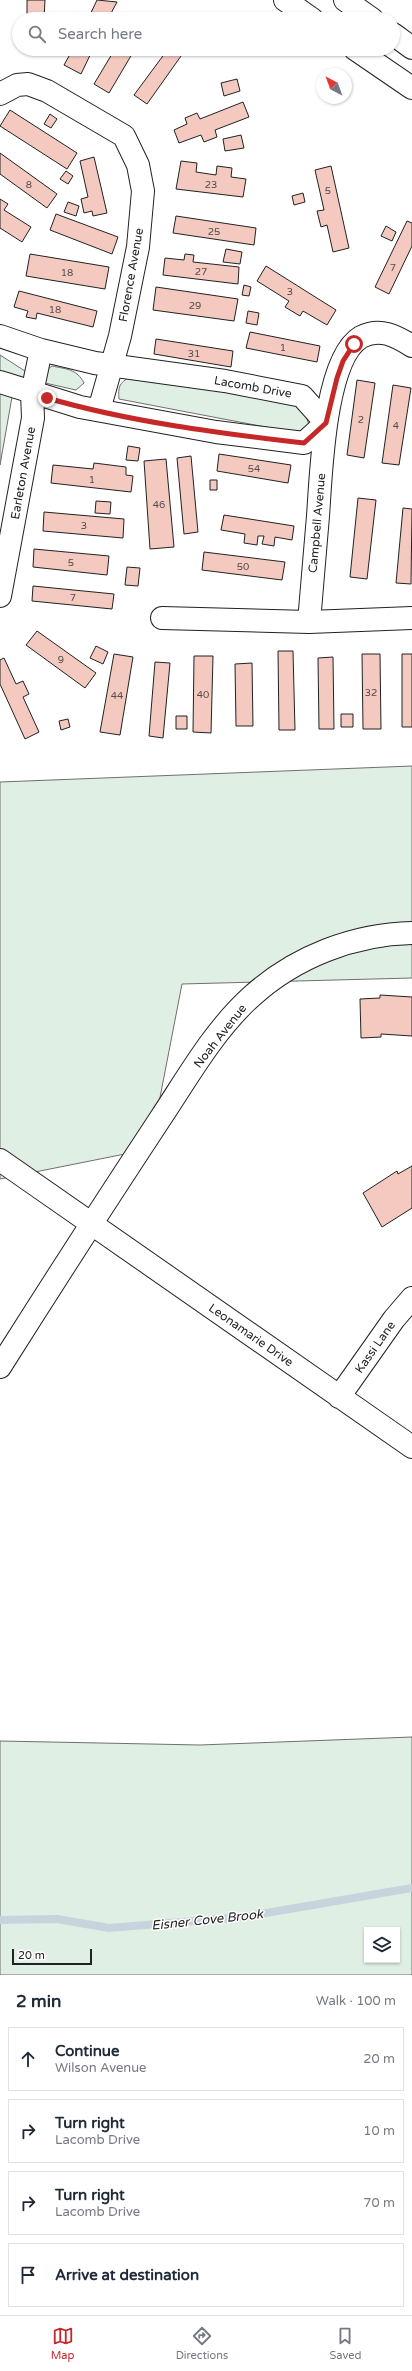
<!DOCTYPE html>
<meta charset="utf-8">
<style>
:root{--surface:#fff;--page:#f6f6f7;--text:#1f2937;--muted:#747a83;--line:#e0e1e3;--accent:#c62828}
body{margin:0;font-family:"Varela Round",sans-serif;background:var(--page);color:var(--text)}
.controls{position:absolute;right:12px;bottom:12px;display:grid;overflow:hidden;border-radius:0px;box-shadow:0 1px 3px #0004}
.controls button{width:36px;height:36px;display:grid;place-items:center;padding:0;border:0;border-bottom:1px solid var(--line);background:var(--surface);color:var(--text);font:20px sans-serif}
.compass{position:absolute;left:316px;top:68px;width:36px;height:36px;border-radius:50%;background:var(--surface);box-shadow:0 1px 3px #0004;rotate:319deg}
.scale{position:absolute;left:12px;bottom:10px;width:80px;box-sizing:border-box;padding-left:4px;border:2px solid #222;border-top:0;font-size:11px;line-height:14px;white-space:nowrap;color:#222;-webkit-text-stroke:3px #fff;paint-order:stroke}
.stop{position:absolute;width:12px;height:12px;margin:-9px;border:3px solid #c62828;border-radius:50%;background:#fff}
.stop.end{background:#c62828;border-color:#fff;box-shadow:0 1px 4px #0008}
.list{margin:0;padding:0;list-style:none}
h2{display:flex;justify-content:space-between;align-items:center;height:52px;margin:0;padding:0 16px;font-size:17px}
h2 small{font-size:13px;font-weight:400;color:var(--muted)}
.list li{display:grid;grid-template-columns:26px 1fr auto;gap:12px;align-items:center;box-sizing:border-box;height:64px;margin:0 8px 8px;padding:0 8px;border:1px solid var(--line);border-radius:0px}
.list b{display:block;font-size:15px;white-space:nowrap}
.list p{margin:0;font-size:13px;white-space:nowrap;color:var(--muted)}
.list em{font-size:13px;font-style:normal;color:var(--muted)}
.icon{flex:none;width:22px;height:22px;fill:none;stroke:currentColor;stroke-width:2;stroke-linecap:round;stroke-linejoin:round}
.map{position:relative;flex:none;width:412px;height:1975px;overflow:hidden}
.search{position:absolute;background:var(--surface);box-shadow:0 1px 3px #0004;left:12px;right:12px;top:12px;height:44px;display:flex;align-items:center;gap:10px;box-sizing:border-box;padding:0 14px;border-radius:22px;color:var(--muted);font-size:15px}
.sheet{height:340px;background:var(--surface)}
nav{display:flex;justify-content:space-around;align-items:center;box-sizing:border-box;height:56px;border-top:1px solid var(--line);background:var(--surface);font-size:11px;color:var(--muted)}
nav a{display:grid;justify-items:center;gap:2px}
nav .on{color:var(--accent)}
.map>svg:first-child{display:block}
.green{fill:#e0efe3;stroke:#6f6f6f;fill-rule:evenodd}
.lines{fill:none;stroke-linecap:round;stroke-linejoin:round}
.stream{stroke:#c7d3dd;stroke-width:8}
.building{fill:#f3c9c0;stroke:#222}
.minor-casing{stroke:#222;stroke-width:24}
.highway-casing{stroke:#222;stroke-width:24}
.minor{stroke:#fff;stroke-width:22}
.highway{stroke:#fff;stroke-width:22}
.route{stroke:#c62828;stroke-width:5}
.labels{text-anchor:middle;stroke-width:3;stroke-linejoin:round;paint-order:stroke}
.number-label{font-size:10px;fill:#564c4a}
.street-label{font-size:12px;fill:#222;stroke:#fff}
.water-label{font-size:13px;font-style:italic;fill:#222;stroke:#fff}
</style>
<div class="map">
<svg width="412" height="1975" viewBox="0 0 412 1975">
<rect width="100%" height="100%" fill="#fff"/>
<!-- green -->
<path class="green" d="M0,355L25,371L28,375L26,380L0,373Z
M52,366C66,369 77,369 84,383L76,390L45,383L44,372Z
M130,377L146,381L291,401L304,410L309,425L302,434L119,399C118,387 119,383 130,377Z
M0,392L12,397L0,465Z
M412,766V978L182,984L150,1149L0,1179V782Z
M412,1737V1975H0V1741L200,1745ZM367,1930H397V1960H367Z"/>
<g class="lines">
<!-- stream -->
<path class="stream" d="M0,1920L57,1919L109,1928L243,1917L412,1888"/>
</g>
<!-- building -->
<path class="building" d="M27,0H45L44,19H27Z
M97,0L117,2L108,19H88Z
M73,49H93L81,74L64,65Z
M115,49H135L109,93L94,84Z
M168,49H186L147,104L134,95Z
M237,79L240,91L224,96L221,83Z
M243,102L249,117L215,130L217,137L204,142L201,135L179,143L174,130L187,124L185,118L197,113L200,119Z
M10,110L77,153L67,169L0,126Z
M50,114L57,119L51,128L44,124Z
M241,135L244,148L225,151L223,139Z
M0,153L57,194L47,208L0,174Z
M94,157L107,213L93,216L92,211L84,213L81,199L88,197L80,161Z
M181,161L197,163L196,172L216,175L217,166L232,168L231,177L246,179L243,197L176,189Z
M331,166L349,248L333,252L327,225L321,227L317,211L324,210L315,170Z
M66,171L73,176L68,184L60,179Z
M303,193L305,202L294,205L292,196Z
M0,199L8,204L4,210L31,227L22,242L0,228Z
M68,202L79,206L76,216L64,212Z
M56,214L118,237L112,254L50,230Z
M176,216L256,228L254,245L173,233Z
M407,221L412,223V246L389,294L375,287Z
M386,226L396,232L392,241L381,236Z
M226,249L242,252L240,264L223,262Z
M30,254L109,267L105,289L26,276Z
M185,254L194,255L193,262L239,267L238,284L163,275L165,258L184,260Z
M266,266L336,310L327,325L303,311L300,316L285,307L289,301L257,281Z
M244,285L251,287L249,296L242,295Z
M156,287L238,299L234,321L153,310Z
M19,291L97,311L93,327L37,313L36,319L26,317L28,311L14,307Z
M248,311L259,313L257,325L246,323Z
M250,332L320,346L317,362L246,348Z
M156,339L233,351L231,367L154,354Z
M357,380L375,383L364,458L347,455Z
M393,385L411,388L399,465L382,463Z
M128,446L140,448L138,461L126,460Z
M219,454L291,465L288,483L217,471Z
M191,456L198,532L184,534L177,458Z
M166,459L174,547L150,549L144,461Z
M94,463L126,467V475L133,476L131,492L51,483L53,465L93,469Z
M210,480H217V490H210Z
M358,498L376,500L367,579L350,577Z
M96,501L111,502L110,514L95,513Z
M403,508L412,509L411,584L396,583Z
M44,512L124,519L123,538L43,531Z
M224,515L294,526L292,540L275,537L274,546L262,544L264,536H258L257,545L244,543L245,534L221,530Z
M34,549L109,556L107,575L33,567Z
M204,552L285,562L282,580L202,570Z
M127,567L140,568L138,586L125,585Z
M33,586L114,594L112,609L32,601Z
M37,631L96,673L85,688L26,645Z
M96,646L108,652L103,664L90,658Z
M278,651H293L295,730H279Z
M114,654L133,657L120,735L100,732Z
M362,654H380L381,729H363Z
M402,654H412V727H402Z
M194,656H213L211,733L193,732Z
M333,657L334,729H319L318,658Z
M4,658L16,684L23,681L29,694L23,697L39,732L25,739L0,684V660Z
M155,662L170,663L163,738L149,736Z
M252,663L253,726H236L235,664Z
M341,714H353V727H341Z
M176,716H187V729H176Z
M68,719L70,727L61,730L59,721Z
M380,995L412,997V1036L381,1034V1037L361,1038L360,999L380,998Z
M412,1166V1208L382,1227L363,1193L397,1171L398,1174Z"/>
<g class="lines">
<!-- minor casing -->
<g class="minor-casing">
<path id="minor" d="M0,94L17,85L28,84L47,91L124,136L138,165L143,191L138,247L120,336L99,410
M0,336L41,350L95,363L225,381L302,396L326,423
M0,382L80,407L216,432L304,443L326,423
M0,596L33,418L32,393L41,350
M162,618L309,622L412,618
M309,622C312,587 315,551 318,516C321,476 324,359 361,337C380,327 396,336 412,346
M0,1160L412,1447
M0,1367C53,1283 106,1201 160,1119C188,1077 214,1030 252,996C295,957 354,934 412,933
M339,1397L394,1319L412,1298"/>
</g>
<!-- highway casing -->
<g class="highway-casing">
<path id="highway" d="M285,0L312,19
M345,0L372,19
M393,34L412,48
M355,49L412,88"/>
</g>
<!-- minor -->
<use href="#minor" class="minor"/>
<!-- highway -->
<use href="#highway" class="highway"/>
</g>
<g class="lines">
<!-- route -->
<path class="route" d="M47,398C130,422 218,433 304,443L326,423L337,378L343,361L354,344"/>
</g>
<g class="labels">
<!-- number labels -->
<g class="number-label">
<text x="29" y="188">8</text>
<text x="211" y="188">23</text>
<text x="328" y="194">5</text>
<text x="214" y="235">25</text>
<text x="393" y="271">7</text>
<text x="201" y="275">27</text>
<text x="67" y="276">18</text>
<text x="290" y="295">3</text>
<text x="195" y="309">29</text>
<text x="55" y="313">18</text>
<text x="283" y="351">1</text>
<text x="194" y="357">31</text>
<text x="361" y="423">2</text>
<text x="396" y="429">4</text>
<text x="254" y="472">54</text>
<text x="92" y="483">1</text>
<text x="159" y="508">46</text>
<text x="84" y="529">3</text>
<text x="71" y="566">5</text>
<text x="243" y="570">50</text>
<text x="73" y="601">7</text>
<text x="61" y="663">9</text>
<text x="371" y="696">32</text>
<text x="203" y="698">40</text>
<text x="117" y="699">44</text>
</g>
<!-- street labels -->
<g class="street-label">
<text transform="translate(131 275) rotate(-80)" y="4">Florence Avenue</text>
<text transform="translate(253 387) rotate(10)" y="4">Lacomb Drive</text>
<text transform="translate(23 473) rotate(-80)" y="4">Earleton Avenue</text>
<text transform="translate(317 523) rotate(-85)" y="4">Campbell Avenue</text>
<text transform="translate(220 1036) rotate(-52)" y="4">Noah Avenue</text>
<text transform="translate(251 1335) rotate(35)" y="4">Leonamarie Drive</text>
<text transform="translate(375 1347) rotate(-55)" y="4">Kassi Lane</text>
</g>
<!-- water labels -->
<g class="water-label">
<text transform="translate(207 1919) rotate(-6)" y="5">Eisner Cove Brook</text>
</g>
</g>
</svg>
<div class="controls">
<button><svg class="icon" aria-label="layers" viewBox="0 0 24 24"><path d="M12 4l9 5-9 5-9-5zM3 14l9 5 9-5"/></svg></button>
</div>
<svg class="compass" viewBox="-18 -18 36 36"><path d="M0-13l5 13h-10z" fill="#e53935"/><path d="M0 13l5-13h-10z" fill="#747a83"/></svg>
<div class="scale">20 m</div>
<div class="stop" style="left:354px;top:344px"></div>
<div class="stop end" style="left:47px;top:398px"></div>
<div class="search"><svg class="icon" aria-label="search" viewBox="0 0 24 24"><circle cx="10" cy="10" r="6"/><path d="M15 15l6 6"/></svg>Search here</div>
</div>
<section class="sheet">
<h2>2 min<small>Walk · 100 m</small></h2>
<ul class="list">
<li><svg class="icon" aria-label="ahead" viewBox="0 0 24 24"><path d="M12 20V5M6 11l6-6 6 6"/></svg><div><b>Continue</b><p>Wilson Avenue</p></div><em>20 m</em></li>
<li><svg class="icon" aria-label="right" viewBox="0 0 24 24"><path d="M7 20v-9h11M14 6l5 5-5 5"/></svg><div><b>Turn right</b><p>Lacomb Drive</p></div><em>10 m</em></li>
<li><svg class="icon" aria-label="right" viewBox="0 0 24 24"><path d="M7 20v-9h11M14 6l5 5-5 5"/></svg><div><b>Turn right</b><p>Lacomb Drive</p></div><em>70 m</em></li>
<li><svg class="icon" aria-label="arrive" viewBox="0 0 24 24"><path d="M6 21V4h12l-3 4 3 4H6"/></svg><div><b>Arrive at destination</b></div></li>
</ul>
</section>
<nav>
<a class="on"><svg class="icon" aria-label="map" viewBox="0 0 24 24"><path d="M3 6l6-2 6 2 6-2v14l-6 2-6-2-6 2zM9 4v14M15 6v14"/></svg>Map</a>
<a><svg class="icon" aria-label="directions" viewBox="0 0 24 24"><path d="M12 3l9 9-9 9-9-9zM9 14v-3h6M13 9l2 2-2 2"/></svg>Directions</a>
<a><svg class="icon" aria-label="saved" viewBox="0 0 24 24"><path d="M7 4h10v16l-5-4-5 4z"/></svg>Saved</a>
</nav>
